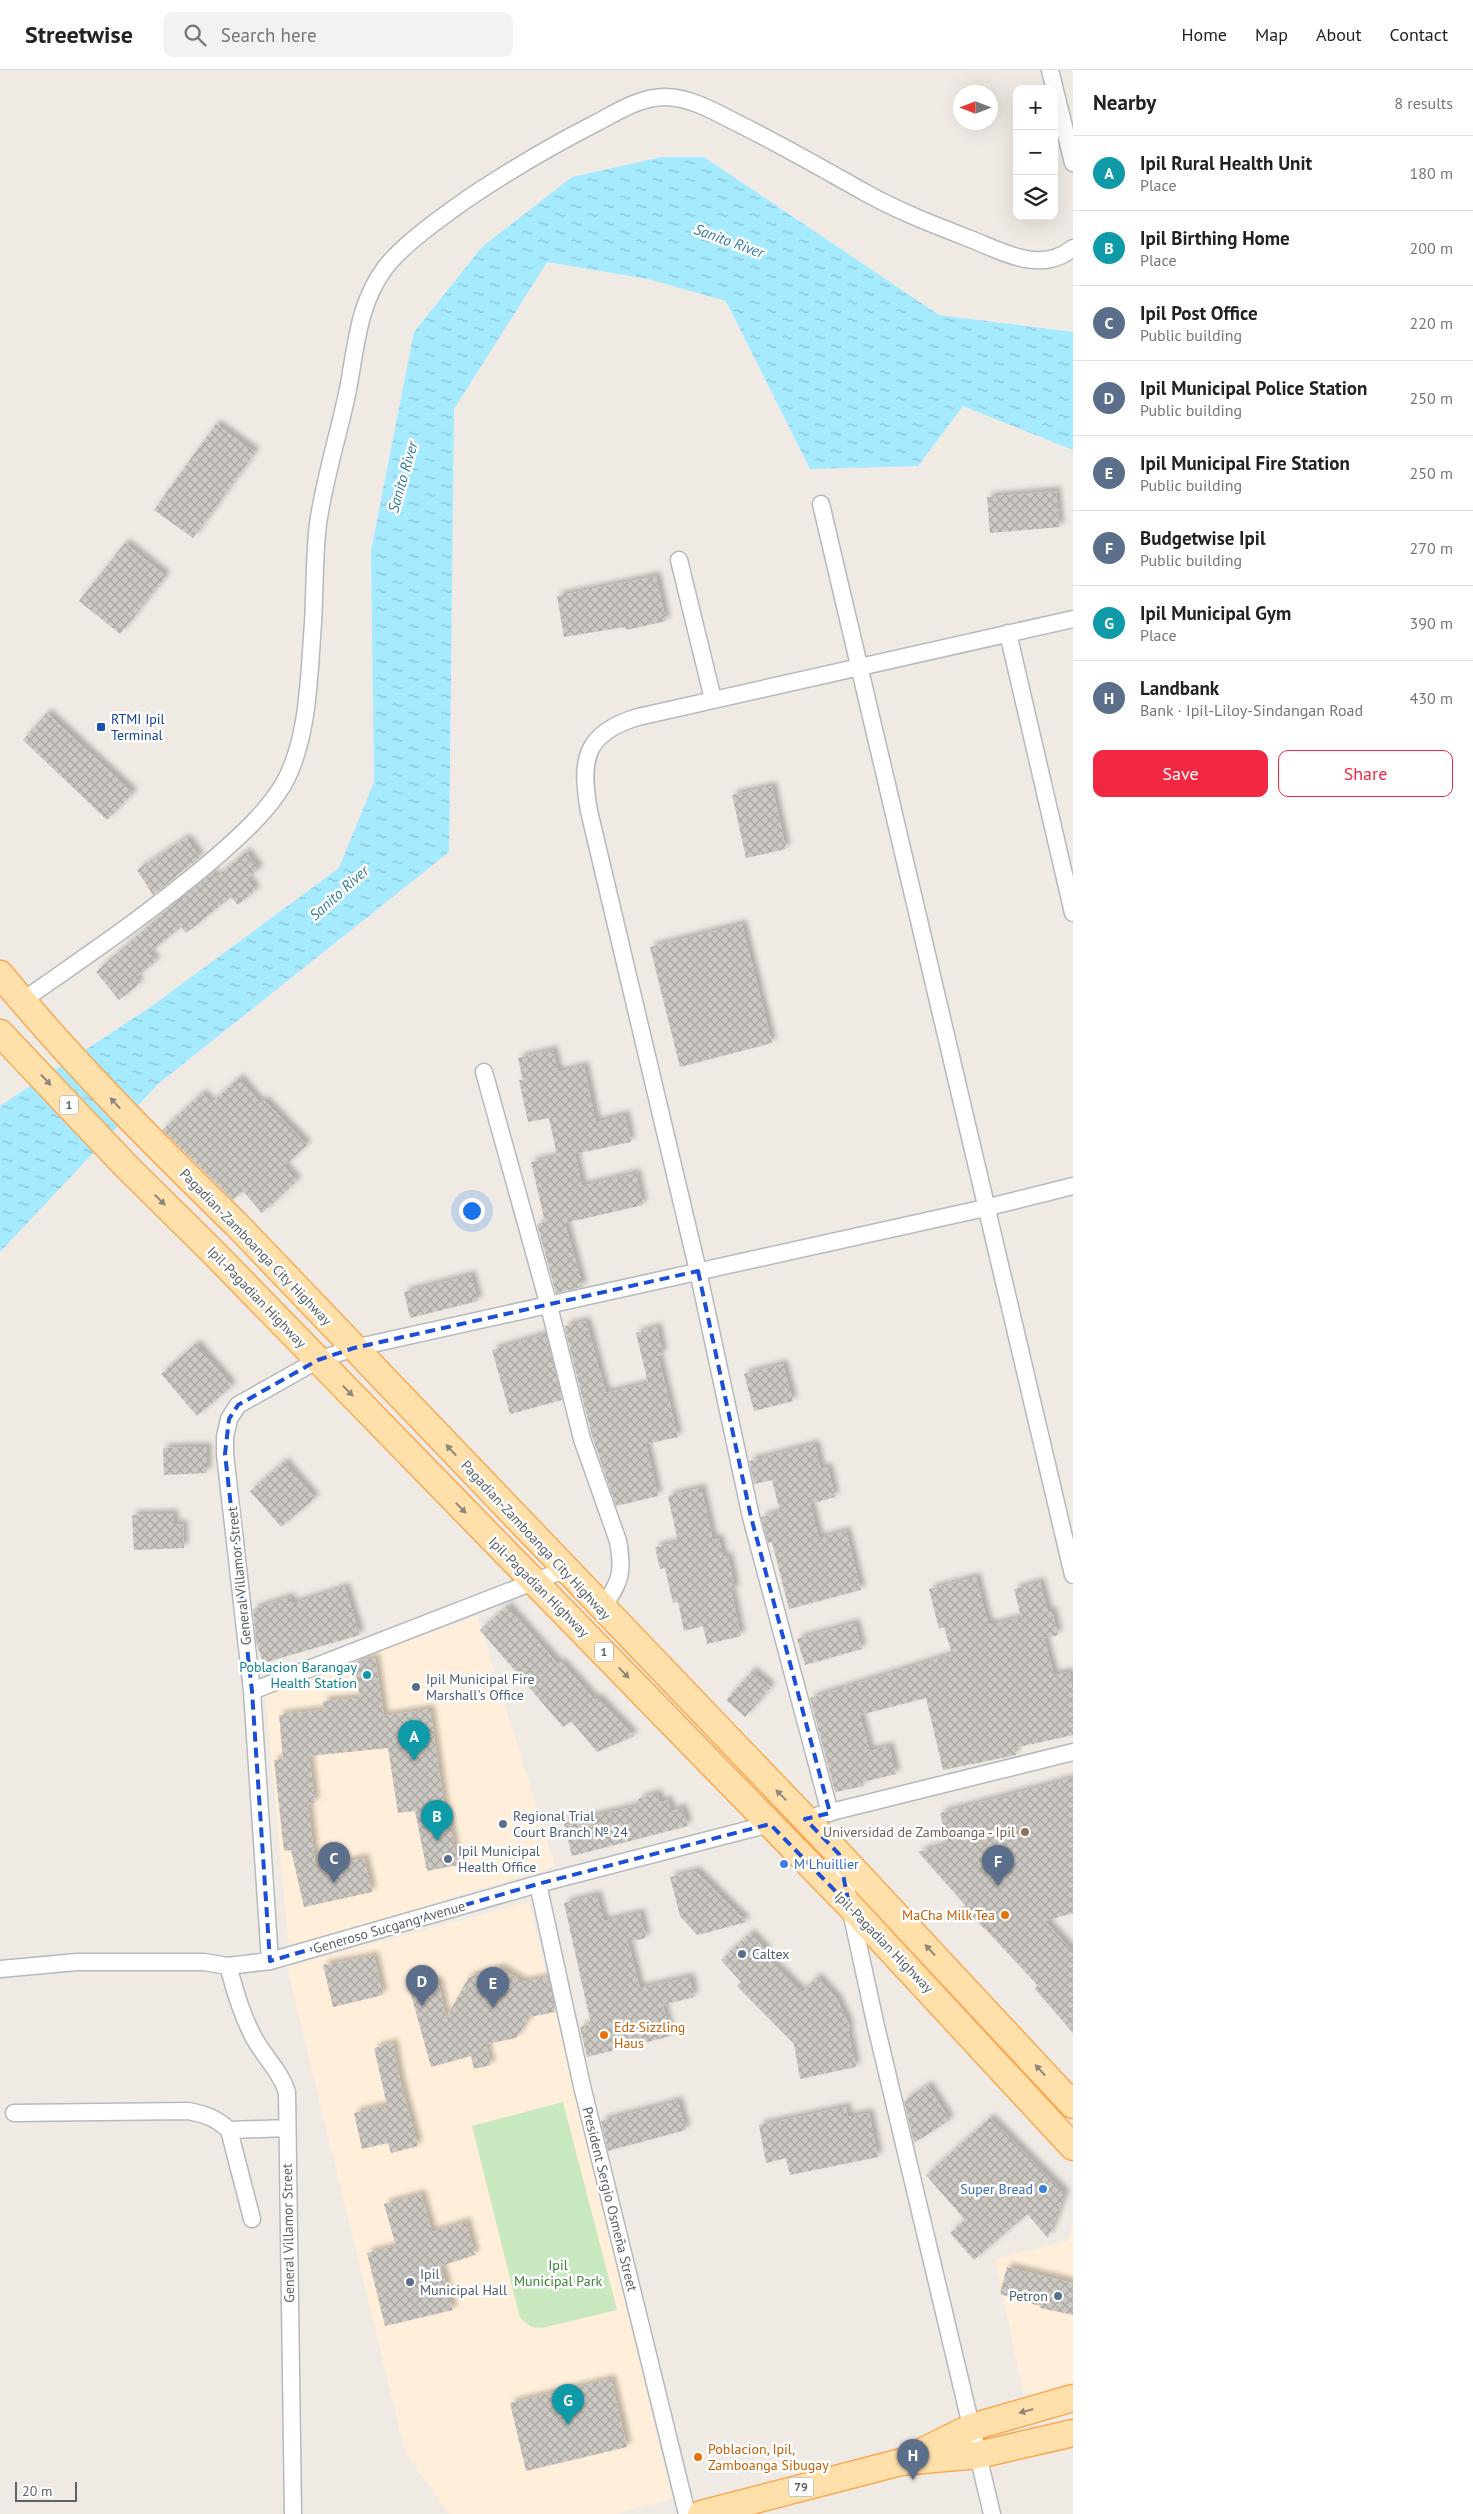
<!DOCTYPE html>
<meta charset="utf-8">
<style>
:root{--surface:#fff;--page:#f2f2f2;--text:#222;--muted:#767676;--line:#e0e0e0;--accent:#f22842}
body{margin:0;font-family:"PT Sans",sans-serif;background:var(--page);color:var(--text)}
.controls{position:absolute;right:15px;top:15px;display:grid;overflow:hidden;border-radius:10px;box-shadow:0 5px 20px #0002}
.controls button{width:45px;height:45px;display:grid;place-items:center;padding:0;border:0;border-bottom:1px solid var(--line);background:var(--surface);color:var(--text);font:25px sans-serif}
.compass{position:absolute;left:953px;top:15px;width:45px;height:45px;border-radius:50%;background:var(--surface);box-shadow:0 5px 20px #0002;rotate:270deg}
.scale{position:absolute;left:15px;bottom:12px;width:62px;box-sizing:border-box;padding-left:5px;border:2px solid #5c6266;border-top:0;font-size:14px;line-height:18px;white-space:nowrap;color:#5c6266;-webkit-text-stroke:4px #fff;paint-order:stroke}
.you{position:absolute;left:471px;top:1140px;width:18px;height:18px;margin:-12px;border:4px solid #fff;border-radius:50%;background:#1a73e8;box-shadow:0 0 0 8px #1a73e833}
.badge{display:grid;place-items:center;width:32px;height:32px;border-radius:50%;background:var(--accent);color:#fff;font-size:16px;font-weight:700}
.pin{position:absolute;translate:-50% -41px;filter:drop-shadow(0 1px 2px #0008)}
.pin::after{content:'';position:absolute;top:26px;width:18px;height:15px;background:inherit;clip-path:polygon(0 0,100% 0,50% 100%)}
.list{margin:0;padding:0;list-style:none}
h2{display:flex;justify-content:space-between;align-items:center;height:65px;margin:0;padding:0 20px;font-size:21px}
h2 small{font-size:16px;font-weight:400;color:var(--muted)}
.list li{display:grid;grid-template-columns:32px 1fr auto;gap:15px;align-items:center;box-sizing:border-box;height:75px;padding:0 20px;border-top:1px solid var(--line)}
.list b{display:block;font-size:19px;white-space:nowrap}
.list p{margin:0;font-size:16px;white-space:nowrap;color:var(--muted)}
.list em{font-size:16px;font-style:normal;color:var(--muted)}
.actions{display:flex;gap:10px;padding:15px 20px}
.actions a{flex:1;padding:11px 0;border:1px solid var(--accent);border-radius:10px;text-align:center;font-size:18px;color:var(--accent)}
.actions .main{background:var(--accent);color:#fff}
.icon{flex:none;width:28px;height:28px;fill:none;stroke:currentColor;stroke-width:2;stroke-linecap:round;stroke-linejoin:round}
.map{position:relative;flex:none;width:1073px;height:2444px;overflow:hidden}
header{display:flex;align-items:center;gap:30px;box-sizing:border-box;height:70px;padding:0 25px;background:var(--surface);border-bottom:1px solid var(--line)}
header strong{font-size:24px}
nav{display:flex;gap:28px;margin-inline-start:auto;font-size:18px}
.search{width:350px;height:45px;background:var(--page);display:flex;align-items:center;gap:12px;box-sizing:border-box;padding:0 18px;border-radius:10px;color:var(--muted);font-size:19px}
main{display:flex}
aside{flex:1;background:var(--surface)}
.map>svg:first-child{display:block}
.commercial{fill:#ffefda}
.park{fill:#c8e8c0}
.water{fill:url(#water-ripples)}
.building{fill:url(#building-cross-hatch);filter:url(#shadow)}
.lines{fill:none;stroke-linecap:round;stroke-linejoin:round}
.street-casing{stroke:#b5b9bc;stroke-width:19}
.primary-casing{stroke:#f8a955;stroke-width:29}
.street{stroke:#fff;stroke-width:16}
.primary{stroke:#ffe0aa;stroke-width:26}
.oneway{fill:#8d887a}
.marked{fill:none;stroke:#1d4ed8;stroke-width:4;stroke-dasharray:10 6;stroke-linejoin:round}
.transit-dot{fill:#1a4fb4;stroke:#fff;stroke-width:2}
.culture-dot{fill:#0f9aa8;stroke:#fff;stroke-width:2}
.service-dot{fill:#5c6f8a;stroke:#fff;stroke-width:2}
.education-dot{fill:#8d6e63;stroke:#fff;stroke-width:2}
.shop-dot{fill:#3f7fe0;stroke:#fff;stroke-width:2}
.food-dot{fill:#e8710a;stroke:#fff;stroke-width:2}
.labels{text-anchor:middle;stroke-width:5;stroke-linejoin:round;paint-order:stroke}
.shield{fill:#fff;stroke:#8d9194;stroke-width:1}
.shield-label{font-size:12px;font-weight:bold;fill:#5c6266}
.transit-label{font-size:14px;fill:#164399;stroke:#fff;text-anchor:start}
.street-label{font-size:14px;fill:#5c6266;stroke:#fff}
.culture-label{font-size:14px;fill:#0d838f;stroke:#fff;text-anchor:end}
.service-label{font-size:14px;fill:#4e5e75;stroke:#fff;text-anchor:start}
.education-label{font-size:14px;fill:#785e54;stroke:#fff;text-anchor:end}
.shop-label{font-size:14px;fill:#366cbe;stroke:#fff;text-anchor:start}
.food-label{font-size:14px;fill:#c56008;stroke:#fff;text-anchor:start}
.park-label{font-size:14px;fill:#3c8230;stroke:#fff}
.water-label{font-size:15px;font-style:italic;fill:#347c9b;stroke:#fff}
</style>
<header>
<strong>Streetwise</strong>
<div class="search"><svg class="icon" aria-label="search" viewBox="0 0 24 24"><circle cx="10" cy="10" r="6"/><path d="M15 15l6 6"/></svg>Search here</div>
<nav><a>Home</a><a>Map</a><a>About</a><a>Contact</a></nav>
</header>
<main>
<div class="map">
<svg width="1073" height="2444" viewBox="0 0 1073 2444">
<defs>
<pattern id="water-ripples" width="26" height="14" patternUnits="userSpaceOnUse" patternTransform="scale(1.25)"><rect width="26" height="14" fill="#a5eaff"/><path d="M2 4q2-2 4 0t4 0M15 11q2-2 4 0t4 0" fill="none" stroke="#8ac1d2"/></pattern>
<pattern id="building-cross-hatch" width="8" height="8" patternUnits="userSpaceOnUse" patternTransform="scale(1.25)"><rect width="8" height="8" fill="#ccc8c3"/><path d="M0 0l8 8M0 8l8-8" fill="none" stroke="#a9a6a2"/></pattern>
<filter id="shadow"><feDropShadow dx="4.5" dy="-4.5" stdDeviation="2.5" flood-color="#0004"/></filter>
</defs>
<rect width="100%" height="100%" fill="#efebe4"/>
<!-- commercial -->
<path class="commercial" d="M477,1546L555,1796L289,1877L265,1621Z
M529,1832L672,2429L615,2444H449L405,2381L287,1897Z
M1073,2152V2317L1025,2329L995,2189L1068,2171Z"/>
<!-- park -->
<path class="park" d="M563,2032L617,2240L542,2258L531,2257L520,2248L472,2056Z"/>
<!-- water -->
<path class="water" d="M662,87H704L939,245L1073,262V380L963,336L918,396L810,399L726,231L648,209L547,192L454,339L449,782L158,1014L0,1182V1036L152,936L339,798L374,712L371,481L414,262L482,177L572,107Z"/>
<!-- building -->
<path class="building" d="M216,354L255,382L193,468L154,440Z
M1056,421L1060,457L990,463L987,427Z
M125,473L166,506L120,564L79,531Z
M656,506L666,551L626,560L625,557L564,567L557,526Z
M47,643L133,723L107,750L23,670Z
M772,716L786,779L746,788L732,725Z
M186,768L200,787L153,825L137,800Z
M246,782L259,799L247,809L256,820L238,835L231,827L186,863L181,857L149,883L156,891L135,908L140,913L119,930L96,902L164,842L212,803L216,807Z
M742,854L772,973L680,997L650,877Z
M553,980L558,1002L584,996L596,1052L625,1045L631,1072L575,1084L582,1116L636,1103L643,1135L565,1153L583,1217L556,1223L537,1154L545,1152L531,1092L557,1086L549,1048L528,1052L519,1010H523L518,988Z
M239,1008L260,1033L264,1030L307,1075L284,1096L297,1111L262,1143L243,1121L233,1130L162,1060L202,1023L211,1033Z
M471,1205L478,1231L410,1248L404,1222Z
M586,1251L606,1323L648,1313L636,1263L657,1257L663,1284L658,1286L678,1367L646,1374L658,1426L616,1436L592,1366L565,1259V1256Z
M546,1264L562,1330L510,1344L492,1280Z
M196,1274L232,1316L197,1346L161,1304Z
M783,1294L793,1331L754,1341L744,1304Z
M815,1374L821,1399L828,1397L835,1427L810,1434L819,1468L846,1461L861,1520L789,1539L772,1472L768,1473L761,1447L780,1442L772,1410L754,1414L749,1391Z
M207,1377V1403L164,1405L163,1378Z
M284,1392L315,1428L281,1457L250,1421Z
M701,1418L713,1470L719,1468L723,1487L728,1486L735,1519L731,1520L741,1566L707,1574L703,1556L684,1561L678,1532L673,1533L665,1498L660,1499L655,1477L678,1472L668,1426Z
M174,1444V1455L183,1454L184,1478L134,1480L132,1445Z
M976,1507L988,1553H990L991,1555L1021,1547L1014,1519L1040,1512L1048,1542L1052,1541L1058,1565L1044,1568L1054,1605L1069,1602L1073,1620V1665L1014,1678L1016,1685L943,1700L926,1628L860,1645L870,1681L889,1676L896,1704L863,1712L864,1716L835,1722L810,1628L952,1584L944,1557L939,1559L929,1519Z
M345,1517L360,1565L263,1593L256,1571L253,1539L290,1527L292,1534Z
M507,1536L558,1594L561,1592L595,1630L598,1628L634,1666L597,1682L571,1651L563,1657L480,1560Z
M855,1553L862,1579L805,1595L797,1569Z
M375,1588L384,1646L430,1639L445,1740H447L458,1795L427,1801L415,1741L398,1743L388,1678L309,1686L315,1733L308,1734L316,1799L364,1788L372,1822L304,1837L291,1780L284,1781L274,1690L283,1689L279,1645L324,1640L323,1631L360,1628L354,1592Z
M752,1601L771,1617L745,1647L726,1630Z
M1073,1708V1843L1045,1851L1073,1882V1963L1034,1918L1038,1916L989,1863L961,1837L966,1836L918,1782L948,1774L940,1743Z
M657,1723L660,1732L668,1730L671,1741L682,1738L688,1756L572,1786L564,1753L640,1735L638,1729Z
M696,1801L747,1852L697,1865L680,1846L670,1807Z
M597,1825L604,1851L640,1843L646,1868L628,1872L640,1918L690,1907L694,1927L663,1935L671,1966L587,1987L580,1957L591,1954L564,1833Z
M750,1863L767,1881L764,1885L802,1922L817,1907L837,1929L850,1957L848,1959L856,1997L800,2009L794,1974L737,1916L741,1912L721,1890Z
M374,1886L383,1925L333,1937L323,1895Z
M500,1898L523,1912L548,1907L555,1942L530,1947L516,1968L486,1974L491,1995L474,1999L471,1986L431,1997L409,1917L438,1911L446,1948L469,1907Z
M393,1973L400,2010L418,2076L391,2083L388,2073L362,2079L354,2043L387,2035L374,1978Z
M928,2015L950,2050L914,2073L904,2031Z
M678,2031L686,2060L608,2081L601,2051Z
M846,2037L848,2047L869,2043L878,2087L790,2105L786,2088L766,2093L759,2055Z
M990,2048L1065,2124L1048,2168L1027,2144L974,2190L950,2163L965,2150L926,2105Z
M421,2124L432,2162L466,2152L475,2185L441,2196L453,2240L385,2256L367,2183L396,2176L384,2134Z
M1007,2197L1073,2213V2245L1040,2238V2236L1000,2224Z
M611,2309L627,2377L526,2401L510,2333Z"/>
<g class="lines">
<!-- street casing -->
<g class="street-casing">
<path id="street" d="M1050,0L1073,93
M821,434L1073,1505
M679,490L713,629
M1008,563L1073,843
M22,931C88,885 154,840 215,788C240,766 266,743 283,715C309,670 309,604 313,553C315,520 314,486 318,454C324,410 338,367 347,324C356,281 357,235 385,198C402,175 443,146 467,129C509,101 551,76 596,53C617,42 640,27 665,27C689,27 714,41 735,52C780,74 823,99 866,123C900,142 937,156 973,170C1005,183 1042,204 1073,178
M484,1002L549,1236L582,1369L618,1471C624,1504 620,1512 602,1539
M252,1621L564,1500
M830,1743L751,1447L698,1201L589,741C580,690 584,663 638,647L1073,549
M819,1745L1073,1682
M839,1786L875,1952L992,2444
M538,1814L582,2016L687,2444
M270,1891L252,1621L225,1384V1367L229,1349L238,1335L318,1290L354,1278L985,1138L1073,1116
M228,1896C235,1920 241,1943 253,1966C263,1986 280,2000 287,2022L293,2444
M0,1899L77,1892H204L228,1896L270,1891L538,1814L770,1754
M14,2043L188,2041C205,2044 216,2048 229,2060L252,2149
M229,2060L287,2058"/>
</g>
<!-- primary casing -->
<g class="primary-casing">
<path id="primary" d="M0,904C73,993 154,1074 236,1154L839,1784L1073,2035
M0,963L126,1096L215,1184L849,1835L1073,2077
M915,2385L972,2357L1073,2328
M701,2444L901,2392L978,2385L1073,2363"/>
</g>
<!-- street -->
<use href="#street" class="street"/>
<!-- primary -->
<use href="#primary" class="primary"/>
</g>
<!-- one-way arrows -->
<defs><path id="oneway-solid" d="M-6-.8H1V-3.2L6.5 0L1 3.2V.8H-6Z" transform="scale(1.25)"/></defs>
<g class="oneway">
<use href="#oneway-solid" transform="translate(46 1010) rotate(47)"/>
<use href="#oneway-solid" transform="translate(115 1033) rotate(-133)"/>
<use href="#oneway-solid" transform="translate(160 1130) rotate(45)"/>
<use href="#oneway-solid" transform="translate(348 1321) rotate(46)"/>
<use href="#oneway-solid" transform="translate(451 1380) rotate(-133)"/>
<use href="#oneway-solid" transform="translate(461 1438) rotate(46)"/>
<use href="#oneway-solid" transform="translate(624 1603) rotate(46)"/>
<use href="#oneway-solid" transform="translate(781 1725) rotate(-134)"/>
<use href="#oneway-solid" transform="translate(930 1880) rotate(-133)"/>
<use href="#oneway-solid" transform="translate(1040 2000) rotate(-133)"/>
<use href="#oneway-solid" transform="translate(1026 2341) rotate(164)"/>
</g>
<!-- marked area -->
<path class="marked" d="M698,1201L751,1447L830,1743L805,1749L839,1784L849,1835L770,1754L538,1814L270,1891L252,1621L225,1384L229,1349L238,1335L318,1290L354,1278Z"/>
<!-- markers -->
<rect class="transit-dot" x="96" y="652" width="10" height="10" rx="2.5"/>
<circle class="culture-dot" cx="367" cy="1605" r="5"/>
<g class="service-dot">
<circle cx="416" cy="1617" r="5"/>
<circle cx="503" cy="1754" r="5"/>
<circle cx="448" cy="1789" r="5"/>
<circle cx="742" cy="1884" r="5"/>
<circle cx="410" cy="2212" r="5"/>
<circle cx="1058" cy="2226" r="5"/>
</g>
<circle class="education-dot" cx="1025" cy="1762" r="5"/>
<g class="shop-dot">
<circle cx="784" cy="1794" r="5"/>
<circle cx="1043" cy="2119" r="5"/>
</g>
<g class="food-dot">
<circle cx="1005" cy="1845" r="5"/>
<circle cx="604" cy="1965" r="5"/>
<circle cx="698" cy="2387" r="5"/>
</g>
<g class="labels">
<!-- shield labels -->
<g class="shield">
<rect x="60" y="1025.5" width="18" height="19" rx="4"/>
<rect x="595" y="1572.5" width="18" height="19" rx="4"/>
<rect x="788.5" y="2407.5" width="25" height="19" rx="4"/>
</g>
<g class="shield-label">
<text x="69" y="1039">1</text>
<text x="604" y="1586">1</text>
<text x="801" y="2421">79</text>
</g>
<!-- transit labels -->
<g class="transit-label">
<text x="111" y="654">RTMI Ipil<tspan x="111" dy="16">Terminal</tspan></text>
</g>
<!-- street labels -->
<g class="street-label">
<text transform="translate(256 1177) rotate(46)" y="5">Pagadian-Zamboanga City Highway</text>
<text transform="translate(257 1227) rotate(46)" y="5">Ipil-Pagadian Highway</text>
<text transform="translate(536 1470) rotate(47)" y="5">Pagadian-Zamboanga City Highway</text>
<text transform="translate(239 1506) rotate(-96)" y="5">General Villamor Street</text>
<text transform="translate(539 1517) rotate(45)" y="5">Ipil-Pagadian Highway</text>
<text transform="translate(389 1857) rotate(-16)" y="5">Generoso Sucgang Avenue</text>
<text transform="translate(884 1872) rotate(46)" y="5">Ipil-Pagadian Highway</text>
<text transform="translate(610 2129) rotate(76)" y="5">President Sergio Osmeña Street</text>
<text transform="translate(288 2163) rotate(-91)" y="5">General Villamor Street</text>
</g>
<!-- culture labels -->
<g class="culture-label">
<text x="357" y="1602">Poblacion Barangay<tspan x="357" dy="16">Health Station</tspan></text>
</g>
<!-- service labels -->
<g class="service-label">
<text x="426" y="1614">Ipil Municipal Fire<tspan x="426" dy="16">Marshall's Office</tspan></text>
<text x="513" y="1751">Regional Trial<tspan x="513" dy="16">Court Branch № 24</tspan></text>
<text x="458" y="1786">Ipil Municipal<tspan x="458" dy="16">Health Office</tspan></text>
<text x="752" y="1889">Caltex</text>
<text x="420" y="2209">Ipil<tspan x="420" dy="16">Municipal Hall</tspan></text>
<text x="1048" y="2231" text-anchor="end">Petron</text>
</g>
<!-- education labels -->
<g class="education-label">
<text x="1015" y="1767">Universidad de Zamboanga - Ipil</text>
</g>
<!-- shop labels -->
<g class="shop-label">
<text x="794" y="1799">M Lhuillier</text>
<text x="1033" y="2124" text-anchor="end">Super Bread</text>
</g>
<!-- food labels -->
<g class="food-label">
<text x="995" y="1850" text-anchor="end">MaCha Milk Tea</text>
<text x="614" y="1962">Edz Sizzling<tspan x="614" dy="16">Haus</tspan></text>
<text x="708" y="2384">Poblacion, Ipil,<tspan x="708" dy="16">Zamboanga Sibugay</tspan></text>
</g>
<!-- park labels -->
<g class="park-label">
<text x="558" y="2200">Ipil<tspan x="558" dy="16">Municipal Park</tspan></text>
</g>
<!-- water labels -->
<g class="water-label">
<text transform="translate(729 171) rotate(20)" y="5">Sanito River</text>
<text transform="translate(403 407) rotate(-74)" y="5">Sanito River</text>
<text transform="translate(339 823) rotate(-42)" y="5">Sanito River</text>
</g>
</g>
</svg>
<div class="controls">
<button>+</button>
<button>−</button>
<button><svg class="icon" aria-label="layers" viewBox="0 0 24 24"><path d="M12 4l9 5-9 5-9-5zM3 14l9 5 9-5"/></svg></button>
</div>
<svg class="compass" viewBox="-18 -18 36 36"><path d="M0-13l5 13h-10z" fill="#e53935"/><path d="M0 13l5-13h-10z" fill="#767676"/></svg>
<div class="scale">20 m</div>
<div class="you"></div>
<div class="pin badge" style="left:414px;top:1691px;background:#0f9aa8">A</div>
<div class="pin badge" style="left:437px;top:1771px;background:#0f9aa8">B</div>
<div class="pin badge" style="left:334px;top:1813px;background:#5c6f8a">C</div>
<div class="pin badge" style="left:422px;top:1936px;background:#5c6f8a">D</div>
<div class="pin badge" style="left:493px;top:1938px;background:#5c6f8a">E</div>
<div class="pin badge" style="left:998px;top:1816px;background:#5c6f8a">F</div>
<div class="pin badge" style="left:568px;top:2355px;background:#0f9aa8">G</div>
<div class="pin badge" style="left:913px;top:2410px;background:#5c6f8a">H</div>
</div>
<aside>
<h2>Nearby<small>8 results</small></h2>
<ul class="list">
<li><span class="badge" style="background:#0f9aa8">A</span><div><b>Ipil Rural Health Unit</b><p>Place</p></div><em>180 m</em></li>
<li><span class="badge" style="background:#0f9aa8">B</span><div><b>Ipil Birthing Home</b><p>Place</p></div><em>200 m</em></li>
<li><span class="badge" style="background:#5c6f8a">C</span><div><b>Ipil Post Office</b><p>Public building</p></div><em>220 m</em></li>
<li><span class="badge" style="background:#5c6f8a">D</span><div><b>Ipil Municipal Police Station</b><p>Public building</p></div><em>250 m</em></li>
<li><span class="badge" style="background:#5c6f8a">E</span><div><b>Ipil Municipal Fire Station</b><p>Public building</p></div><em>250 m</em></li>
<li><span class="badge" style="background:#5c6f8a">F</span><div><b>Budgetwise Ipil</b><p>Public building</p></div><em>270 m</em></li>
<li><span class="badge" style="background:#0f9aa8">G</span><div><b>Ipil Municipal Gym</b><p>Place</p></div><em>390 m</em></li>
<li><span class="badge" style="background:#5c6f8a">H</span><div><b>Landbank</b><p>Bank · Ipil-Liloy-Sindangan Road</p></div><em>430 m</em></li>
</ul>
<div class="actions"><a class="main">Save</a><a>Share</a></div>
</aside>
</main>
